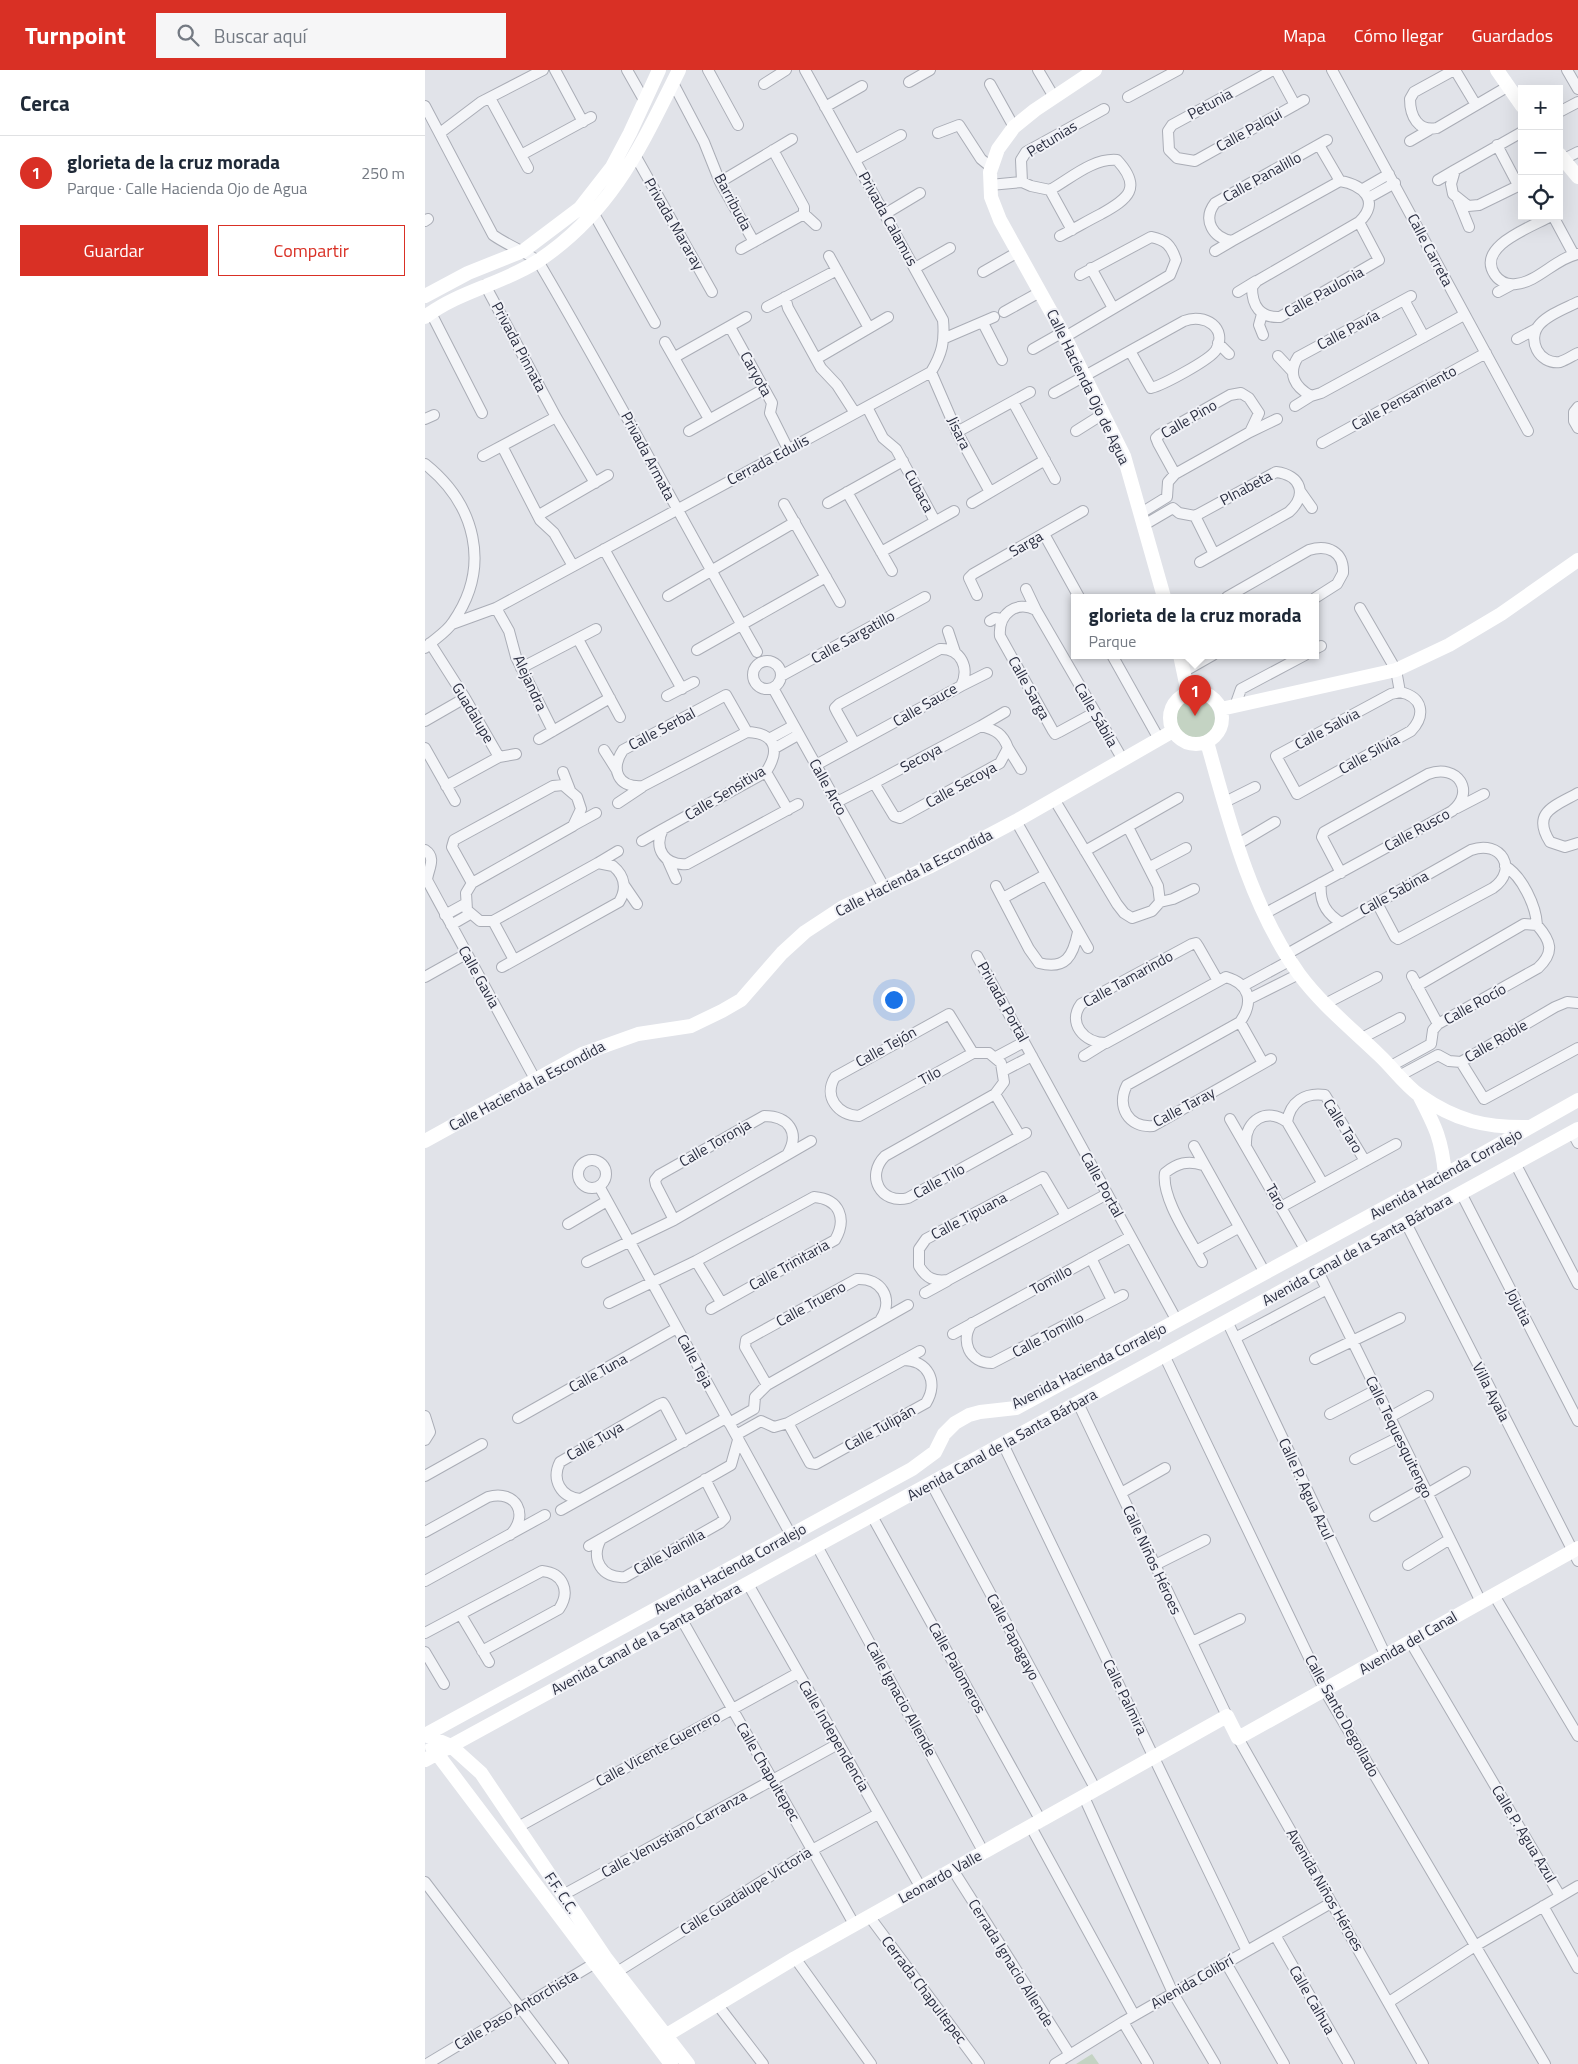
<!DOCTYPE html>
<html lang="es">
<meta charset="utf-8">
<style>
:root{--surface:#fff;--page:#f6f6f7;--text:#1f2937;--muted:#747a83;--line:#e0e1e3;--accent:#d93025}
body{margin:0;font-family:"Titillium Web",sans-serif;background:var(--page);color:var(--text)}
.controls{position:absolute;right:15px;top:15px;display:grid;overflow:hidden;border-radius:0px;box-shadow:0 5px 20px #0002}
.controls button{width:45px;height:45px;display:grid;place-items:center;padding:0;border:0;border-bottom:1px solid var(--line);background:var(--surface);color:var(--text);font:25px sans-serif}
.you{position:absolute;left:468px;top:929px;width:18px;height:18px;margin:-12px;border:4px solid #fff;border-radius:50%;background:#1a73e8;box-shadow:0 0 0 8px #1a73e833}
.badge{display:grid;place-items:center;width:32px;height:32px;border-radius:50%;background:var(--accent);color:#fff;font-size:16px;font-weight:700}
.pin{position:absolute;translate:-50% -41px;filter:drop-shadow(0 1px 2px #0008)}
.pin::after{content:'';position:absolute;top:26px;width:18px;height:15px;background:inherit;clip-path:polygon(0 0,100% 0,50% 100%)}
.popup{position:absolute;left:646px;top:524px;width:248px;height:65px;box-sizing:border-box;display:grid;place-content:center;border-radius:0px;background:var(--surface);filter:drop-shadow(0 1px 4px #0005);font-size:16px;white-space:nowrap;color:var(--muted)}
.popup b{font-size:19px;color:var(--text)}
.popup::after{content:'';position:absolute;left:50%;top:100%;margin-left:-10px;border:10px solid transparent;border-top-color:var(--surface)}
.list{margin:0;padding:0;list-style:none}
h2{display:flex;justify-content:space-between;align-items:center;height:65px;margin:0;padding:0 20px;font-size:21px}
h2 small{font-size:16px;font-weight:400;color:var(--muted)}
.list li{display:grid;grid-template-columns:32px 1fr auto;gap:15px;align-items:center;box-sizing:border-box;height:75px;padding:0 20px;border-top:1px solid var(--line)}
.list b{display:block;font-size:19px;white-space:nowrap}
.list p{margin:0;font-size:16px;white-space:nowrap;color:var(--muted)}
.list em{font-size:16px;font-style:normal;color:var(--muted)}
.actions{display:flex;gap:10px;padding:15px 20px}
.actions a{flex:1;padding:11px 0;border:1px solid var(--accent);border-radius:0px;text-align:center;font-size:18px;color:var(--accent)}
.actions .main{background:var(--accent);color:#fff}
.icon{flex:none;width:28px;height:28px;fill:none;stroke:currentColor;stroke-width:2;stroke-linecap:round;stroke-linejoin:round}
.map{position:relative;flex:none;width:1153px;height:1994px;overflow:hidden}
header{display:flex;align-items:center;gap:30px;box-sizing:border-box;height:70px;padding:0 25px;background:var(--accent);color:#fff}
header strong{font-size:24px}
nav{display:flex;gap:28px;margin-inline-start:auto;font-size:18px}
.search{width:350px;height:45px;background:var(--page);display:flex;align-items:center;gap:12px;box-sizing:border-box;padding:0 18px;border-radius:0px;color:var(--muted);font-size:19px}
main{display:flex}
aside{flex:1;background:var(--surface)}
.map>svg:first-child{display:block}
.green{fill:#c4d3c3}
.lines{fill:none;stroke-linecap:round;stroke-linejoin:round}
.street-casing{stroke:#aaadb6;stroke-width:12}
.street{stroke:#f4f5f8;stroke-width:10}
.secondary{stroke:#fff;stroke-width:14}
.labels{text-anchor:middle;stroke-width:4;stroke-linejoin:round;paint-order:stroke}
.street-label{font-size:15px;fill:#2a2e40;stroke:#f1f2f7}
</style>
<header>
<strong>Turnpoint</strong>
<div class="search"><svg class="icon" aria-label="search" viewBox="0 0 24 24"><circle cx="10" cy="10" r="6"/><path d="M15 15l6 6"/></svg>Buscar aquí</div>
<nav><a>Mapa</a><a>Cómo llegar</a><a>Guardados</a></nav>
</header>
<main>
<aside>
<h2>Cerca<small></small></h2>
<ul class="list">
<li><span class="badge">1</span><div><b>glorieta de la cruz morada</b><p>Parque · Calle Hacienda Ojo de Agua</p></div><em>250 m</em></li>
</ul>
<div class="actions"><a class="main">Guardar</a><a>Compartir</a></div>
</aside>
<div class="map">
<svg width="1153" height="1994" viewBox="0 0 1153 1994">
<rect width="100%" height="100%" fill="#e1e3e9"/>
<!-- green -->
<path class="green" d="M750 649a20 20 0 1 1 40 0a20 20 0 1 1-40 0Z
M667,1984L674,1994H651Z"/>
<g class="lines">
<!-- street casing -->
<g class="street-casing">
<path id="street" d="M130,0L158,52
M202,0L219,30
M283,0L313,55
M613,0L629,27
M848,0L747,55L743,61L744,80L752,88L770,91L879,30
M851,0L870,35
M907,0L1103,361
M1029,0L989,22L985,29C985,46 993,62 1012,58L1082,17
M1030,0L1051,35
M1142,0L1153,19
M484,12L505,0
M248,13L279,72L295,112L329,172
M339,14L361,0
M565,14L589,57
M703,27L753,0
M65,28L103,98
M0,36L68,165C82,175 99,181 113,191C189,320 258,452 332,582
M400,37L437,16
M1134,42L1153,32
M1097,62L1030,100L1026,114L1028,124L1043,136L1054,135L1097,114
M15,63L56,32L118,0
M513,63L534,55L556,89L567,98
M902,70L790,133C777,150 788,168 807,171L915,111C938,115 956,131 934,152L832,211L827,217C827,236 835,248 855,247L954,190L934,152
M985,71L1004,60
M894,75L915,111
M1072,75L1093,115
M348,80L379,137V144L391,155
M96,85L166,47
M211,87L287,222
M1139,89L1153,82
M430,90L476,65
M1013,110L1030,100
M295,112L367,69
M597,112L596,90L601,82L679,39
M565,115L597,112L606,116L625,120C646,108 668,88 692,90C718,118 703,129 676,144C662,151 649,159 635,166
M938,119L964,104
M625,120L647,160
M943,128L970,113
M1033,130L1044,157
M169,144L230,253
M460,144L495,123
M1126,146C1107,157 1050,176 1070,205C1075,212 1083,215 1091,214C1113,212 1131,188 1153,184
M1128,146L1149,185
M0,151L3,149
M316,179L379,144
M790,181L807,171
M404,186L444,258
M490,198L525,178
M666,198L688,238
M558,202L593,182
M60,215L131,347L170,413
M813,222L831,211
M1073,222L1086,215
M986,226L873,287C862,304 870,317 886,326L896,323L1039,245
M360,227L363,238L396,298L412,315L430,343
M979,230L999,267
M1153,232C1141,238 1124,244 1115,254C1101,269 1114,295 1135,292C1141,290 1147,286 1153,283
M342,237L412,200
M579,242L615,222
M6,243L57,343
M837,244L834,255L838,265
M558,253L577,290
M305,257L347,333L345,343L363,379
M640,267L745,205L751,190C746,175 741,170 726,167L655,205
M520,268L569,247
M1092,269L1111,259
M240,272L284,349
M793,273L804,284
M608,279L638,262
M853,286L867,301
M250,287L321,247
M391,289L463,247
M506,302L532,362L565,422
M629,323L759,251C780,243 803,258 791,280C785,290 738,315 726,318L705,281
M588,332L630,409
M870,336L886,326
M442,337L458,368L471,379L510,451
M1153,337L1149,342V351L1153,358
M0,349L9,345
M264,361L339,319
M651,361L678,344
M532,362L605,322
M825,362L852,349
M897,373L1061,283
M77,376L115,450L129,463L148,496
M58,386L131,347
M0,394C50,434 67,496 28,552C21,563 9,569 0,578
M875,421L887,438
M422,422L467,501
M403,433L478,391
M547,433L620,390
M359,434L415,532
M716,443L742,427L743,412L750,404L825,362L834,343L824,328L816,323L805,325L734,365L731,368L733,373L750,404
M114,445L183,405
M770,446L851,402C876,405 883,425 864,442L775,492
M770,446L789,484
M719,455L748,438L754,443L770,446
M619,464L654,527
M179,479L257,619
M456,482L529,441
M601,519L611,540
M552,525L544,508L548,504L658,441
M243,526L370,452
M802,527L884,480C903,474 919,482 918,503L912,514L890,528
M71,538L84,561L91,587L128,661
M935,538L971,600L975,622
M565,551L570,548L577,549
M27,554L71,538L506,302C517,284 520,271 518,250L380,0
M523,561L530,582
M153,569L195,647
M5,573L40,628L74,687
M890,579L896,576
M272,580L401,507
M687,585L734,669
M328 605a14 14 0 1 1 28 0a14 14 0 1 1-28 0Z
M96,598L171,559
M760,601L788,585
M356,606L500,527
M536,616L562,603
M348,618L459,817
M975,622C998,627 1001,645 986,661L872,724L851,686L966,624Z
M242,626L269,612
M810,636L816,619L880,585
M669,643L634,662L630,664L628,661L575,566C573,544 591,530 611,540L698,690
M0,651L40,628
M556,656L580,642
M322,662L301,625L198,680C185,700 193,718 218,716L322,662C350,663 356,679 341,702L238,759C228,779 240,796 262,794L373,734
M114,669L185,628
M344,669L368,656
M0,678L30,731
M350,678L373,665
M583,678L596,699
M179,680L191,699
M391,695L536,616C545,598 536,578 515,579L414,634L410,638L412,642L430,674
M138,702L145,720
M341,702L363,740
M21,716L74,687L91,684
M1153,723C1130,736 1106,742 1125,772L1140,777L1153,773
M629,729L692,834L699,843L707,848L727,841L735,832L733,816L703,757
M412,732L449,713L556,656C571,660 578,664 583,678L575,693L475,748L469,746L449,713
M800,732L830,717
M193,733L217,717
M1032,738L1059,724
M591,751L663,878
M149,755L171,743
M217,771L238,759
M813,774L850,752
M0,780C12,788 3,799 2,810L110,1009
M660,781L753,728
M243,791L251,809
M173,793L193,781
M1080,796C1097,806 1111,836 1112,855
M725,797L761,778
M47,813L27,777L29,770L128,716L138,715L152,727L156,739L148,756L47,813L41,823L42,840L55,851H68L173,793L188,796C200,806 202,819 194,832L77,897
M896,813C894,832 901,844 917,853
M199,815L212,834
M571,816L604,879L614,893C641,900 648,886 653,862
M578,828L620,805
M735,832L748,829L769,819
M839,844C902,810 965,776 1027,741C1051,722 1033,693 1003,704L899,762L897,767L916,803
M20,845L40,834
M68,851L89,890
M26,855L45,844
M862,884L1046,780C1076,769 1094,800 1068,818L973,869L970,867L952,833
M552,886L752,1251
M987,906L1013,954
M0,907L41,884
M793,911L773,876L771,873L767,874L656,934C642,953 659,973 681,973L801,907C825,914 829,932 815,952L702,1015C691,1036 703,1058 728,1056L846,989
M818,916L866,890
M824,929L874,904
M900,934L952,907
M815,952L838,993
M937,968L975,948
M548,983L524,944L410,1007C398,1027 413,1045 434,1046L548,983H564L576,993L579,1012L570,1024L460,1086C440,1106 456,1135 483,1128L601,1063
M659,986L680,973
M571,987L599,972
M1036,992L1059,1029L1153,978
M966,996L1006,974L1008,960L1013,954L1113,898C1130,882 1126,871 1112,855L1099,854L992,916
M578,1001L607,986
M974,1006L1013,985L1024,991L1036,992L1130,937L1142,932L1153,933
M570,1024L595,1066
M805,1049L881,1181
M862,1052C865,1032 880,1022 900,1025L940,1091
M1147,1062L1153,1073
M821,1074C820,1050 842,1037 862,1052L898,1114
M769,1076L840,1203
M153 1104a14 14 0 1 1 28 0a14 14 0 1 1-28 0Z
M1090,1093L1153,1214
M174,1116L366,1465
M1036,1123L1153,1351
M856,1137L971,1074
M641,1146L618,1107L501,1169L494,1179V1196C501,1208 509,1212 523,1210L682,1124
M249,1150L231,1115L230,1110L234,1105L339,1046C363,1046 376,1062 362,1085
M981,1153L1153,1491
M143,1154L182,1131
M771,1181L813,1158
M666,1188L687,1230
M271,1191L296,1232
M162,1192L249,1150L386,1071
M777,1192C765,1169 736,1128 740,1103C752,1093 763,1090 778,1095
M893,1201L1056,1532
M500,1223L522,1211
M184,1233L271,1191L389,1127C415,1129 422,1149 410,1170L286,1239
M802,1251L961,1586
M547,1253C535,1271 544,1293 567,1293L698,1225
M528,1264L705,1167
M810,1268L902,1219
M739,1285L900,1621L1120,1994
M890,1289L975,1248
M342,1315L320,1277L321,1270L432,1209C456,1208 469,1228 456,1249
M653,1333L802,1646
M905,1344L951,1320
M0,1346L5,1362L0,1370
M965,1347L1003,1326
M93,1348L252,1258
M304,1353L329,1339L330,1327L342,1315L483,1235
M363,1353L385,1393L391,1394L501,1333C514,1312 503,1290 478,1290
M311,1365L336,1351L349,1357L363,1353L495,1281
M578,1374L822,1881
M930,1389L974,1367
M0,1406L57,1374
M506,1413L671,1720
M696,1423L740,1398
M1002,1424L1040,1402
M155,1429C136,1427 126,1410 135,1392L233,1335L238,1333L240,1336L259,1372
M136,1440L301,1348
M447,1446L616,1751
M950,1446L999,1418
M0,1462L63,1427C91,1419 105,1445 85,1465
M176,1469C165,1489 177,1509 200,1507L295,1453L300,1448L280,1409
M164,1476L306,1395L313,1370
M392,1476L559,1783
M730,1495L780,1470
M983,1495L1025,1469
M0,1511L120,1445
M323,1514L496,1818
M1069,1525L1153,1666
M36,1545L64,1592
M257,1550L429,1854
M0,1563L117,1501C138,1503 146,1521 134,1539L57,1581
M767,1572L815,1549
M986,1573L1135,1826
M0,1582L19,1614
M813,1668L998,1994
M659,1727L748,1923L790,1994
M93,1757L373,1603
M606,1757L709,1945
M528,1800L645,1985
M0,1812L138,1994
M138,1825L413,1674
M1118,1836L1153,1898
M444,1846L554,1994
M850,1865L924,1994
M370,1888L446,1994
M801,1893L859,1994
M192,1902L387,1780L453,1744
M964,1932L1050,1876L1153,1816
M292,1934L338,1994
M698,1952L723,1994
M2,1994L175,1890
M630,1994L698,1952L906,1833"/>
</g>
<!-- street -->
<use href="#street" class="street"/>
<!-- secondary -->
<path class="secondary" d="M670,0L610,40L589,57L573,79L565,102L566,127L575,150L640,267L699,386L739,527
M1072,0L1097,36
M1134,84L1153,107
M0,226L43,203L98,181L155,138L187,97L205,63L234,0
M0,247C34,221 77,214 113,191C187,142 216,76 254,0
M755,585L763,623
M745 648a26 26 0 1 1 52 0a26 26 0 1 1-52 0Z
M796,639L971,600L1024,575L1076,544L1153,490
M782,672C804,751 826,837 874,904C896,934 927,959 954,985C968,998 979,1014 994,1025C1031,1051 1061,1058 1105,1057
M994,1025C1010,1056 1017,1069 1020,1105
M0,1071L157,984L213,964L266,956L297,941L316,930L357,883L380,862L418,837L504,797L591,751L748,661
M0,1665L487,1399L510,1382L519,1364L530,1353L544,1345L555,1342L591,1338L1020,1105L1153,1030
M0,1665L26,1676L56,1703L180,1887L263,1994
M7,1677L246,1994
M0,1690L1153,1059
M230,1972L370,1888L802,1646L813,1668L1153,1478"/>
</g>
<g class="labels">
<!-- street labels -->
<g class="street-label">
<text transform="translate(785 34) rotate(-28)" y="5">Petunia</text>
<text transform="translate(824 60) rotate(-29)" y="5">Calle Palqui</text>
<text transform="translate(627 69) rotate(-31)" y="5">Petunias</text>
<text transform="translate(837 107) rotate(-29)" y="5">Calle Panalillo</text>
<text transform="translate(308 132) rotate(62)" y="5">Barribuda</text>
<text transform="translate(463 149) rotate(61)" y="5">Privada Calamus</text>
<text transform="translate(249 154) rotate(60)" y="5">Privada Mararay</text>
<text transform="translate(1005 180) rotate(62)" y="5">Calle Carreta</text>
<text transform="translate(899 222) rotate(-29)" y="5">Calle Paulonia</text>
<text transform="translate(923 260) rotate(-28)" y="5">Calle Pavía</text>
<text transform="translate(94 277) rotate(62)" y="5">Privada Pinnata</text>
<text transform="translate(331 304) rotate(61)" y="5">Caryota</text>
<text transform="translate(663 317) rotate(64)" y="5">Calle Hacienda Ojo de Agua</text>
<text transform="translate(979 328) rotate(-29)" y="5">Calle Pensamiento</text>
<text transform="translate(764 349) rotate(-30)" y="5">Calle Pino</text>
<text transform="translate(534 363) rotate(64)" y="5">Jisara</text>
<text transform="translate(223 386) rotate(62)" y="5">Privada Armata</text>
<text transform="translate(343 390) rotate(-28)" y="5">Cerrada Edulis</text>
<text transform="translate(821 418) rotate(-28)" y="5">PInabeta</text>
<text transform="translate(494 421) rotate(62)" y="5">Cubaca</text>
<text transform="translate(601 474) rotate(-30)" y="5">Sarga</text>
<text transform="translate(428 567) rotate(-29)" y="5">Calle Sargatillo</text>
<text transform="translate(105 613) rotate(65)" y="5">Alejandra</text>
<text transform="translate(604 618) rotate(61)" y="5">Calle Sarga</text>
<text transform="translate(500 635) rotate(-30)" y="5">Calle Sauce</text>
<text transform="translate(48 643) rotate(59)" y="5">Guadalupe</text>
<text transform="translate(671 645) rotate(60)" y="5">Calle Sábila</text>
<text transform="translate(237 659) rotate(-28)" y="5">Calle Serbal</text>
<text transform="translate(902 659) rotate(-28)" y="5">Calle Salvia</text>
<text transform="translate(944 684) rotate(-29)" y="5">Calle Silvia</text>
<text transform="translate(496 688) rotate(-28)" y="5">Secoya</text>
<text transform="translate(536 715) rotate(-29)" y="5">Calle Secoya</text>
<text transform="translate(403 717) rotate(61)" y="5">Calle Arco</text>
<text transform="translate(300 723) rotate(-31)" y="5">Calle Sensitiva</text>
<text transform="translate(992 760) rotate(-29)" y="5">Calle Rusco</text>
<text transform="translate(489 803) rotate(-27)" y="5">Calle Hacienda la Escondida</text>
<text transform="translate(969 823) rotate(-29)" y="5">Calle Sabina</text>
<text transform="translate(54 907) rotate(61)" y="5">Calle Gavia</text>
<text transform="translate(703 909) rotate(-29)" y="5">Calle Tamarindo</text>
<text transform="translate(578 932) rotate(61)" y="5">Privada Portal</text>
<text transform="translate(1050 934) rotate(-29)" y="5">Calle Rocío</text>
<text transform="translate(1071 971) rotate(-30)" y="5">Calle Roble</text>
<text transform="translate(461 977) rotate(-29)" y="5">Calle Tejón</text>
<text transform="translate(505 1006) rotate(-29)" y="5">Tilo</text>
<text transform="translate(102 1016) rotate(-28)" y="5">Calle Hacienda la Escondida</text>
<text transform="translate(759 1037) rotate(-28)" y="5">Calle Taray</text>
<text transform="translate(918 1056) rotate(58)" y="5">Calle Taro</text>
<text transform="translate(290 1073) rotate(-30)" y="5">Calle Toronja</text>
<text transform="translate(1021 1104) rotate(-29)" y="5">Avenida Hacienda Corralejo</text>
<text transform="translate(514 1111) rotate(-29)" y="5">Calle Tilo</text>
<text transform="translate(677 1115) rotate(61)" y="5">Calle Portal</text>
<text transform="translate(851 1127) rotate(61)" y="5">Taro</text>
<text transform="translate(544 1146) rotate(-28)" y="5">Calle Tipuana</text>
<text transform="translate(932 1180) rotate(-29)" y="5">Avenida Canal de la Santa Bárbara</text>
<text transform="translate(364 1195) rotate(-29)" y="5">Calle Trinitaria</text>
<text transform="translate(626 1210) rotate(-29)" y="5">Tomillo</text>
<text transform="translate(386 1234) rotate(-29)" y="5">Calle Trueno</text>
<text transform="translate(1094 1237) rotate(63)" y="5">Jojutia</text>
<text transform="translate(623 1265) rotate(-28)" y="5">Calle Tomillo</text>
<text transform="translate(270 1291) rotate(61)" y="5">Calle Teja</text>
<text transform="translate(664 1296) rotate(-27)" y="5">Avenida Hacienda Corralejo</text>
<text transform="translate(173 1303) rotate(-29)" y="5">Calle Tuna</text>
<text transform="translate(1066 1322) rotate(63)" y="5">Villa Ayala</text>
<text transform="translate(455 1358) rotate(-29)" y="5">Calle Tulipán</text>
<text transform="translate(974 1367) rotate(64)" y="5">Calle Tequesquitengo</text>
<text transform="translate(170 1371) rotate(-30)" y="5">Calle Tuya</text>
<text transform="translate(577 1375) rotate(-29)" y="5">Avenida Canal de la Santa Bárbara</text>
<text transform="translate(881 1419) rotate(65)" y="5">Calle P. Agua Azul</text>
<text transform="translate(244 1482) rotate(-29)" y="5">Calle Vainilla</text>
<text transform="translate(727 1490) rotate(65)" y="5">Calle Niños Héroes</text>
<text transform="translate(305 1499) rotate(-29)" y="5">Avenida Hacienda Corralejo</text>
<text transform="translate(588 1567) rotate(62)" y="5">Calle Papagayo</text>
<text transform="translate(221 1569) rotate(-29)" y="5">Avenida Canal de la Santa Bárbara</text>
<text transform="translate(983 1573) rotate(-30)" y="5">Avenida del Canal</text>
<text transform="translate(532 1598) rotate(61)" y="5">Calle Palomeros</text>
<text transform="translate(700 1627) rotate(64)" y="5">Calle Palmira</text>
<text transform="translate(476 1629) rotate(61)" y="5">Calle Ignacio Allende</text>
<text transform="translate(917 1646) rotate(61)" y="5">Calle Santo Degollado</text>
<text transform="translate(409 1666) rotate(60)" y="5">Calle Independencia</text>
<text transform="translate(233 1679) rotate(-29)" y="5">Calle Vicente Guerrero</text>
<text transform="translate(343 1702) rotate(60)" y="5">Calle Chapultepec</text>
<text transform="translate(249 1764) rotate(-29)" y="5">Calle Venustiano Carranza</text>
<text transform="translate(1099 1764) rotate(59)" y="5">Calle P. Agua Azul</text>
<text transform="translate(515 1807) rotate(-29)" y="5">Leonardo Valle</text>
<text transform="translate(900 1820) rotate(60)" y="5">Avenida Niños Héroes</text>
<text transform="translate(321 1821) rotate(-32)" y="5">Calle Guadalupe Victoria</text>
<text transform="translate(136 1823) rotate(56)" y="5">F.F. C.C.</text>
<text transform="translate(586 1893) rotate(58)" y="5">Cerrada Ignacio Allende</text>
<text transform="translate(767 1912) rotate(-30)" y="5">Avenida Colibrí</text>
<text transform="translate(499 1920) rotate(53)" y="5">Cerrada Chapultepec</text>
<text transform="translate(887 1930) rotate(60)" y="5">Calle Calhua</text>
<text transform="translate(91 1940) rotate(-31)" y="5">Calle Paso Antorchista</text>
</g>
</g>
</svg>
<div class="controls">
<button>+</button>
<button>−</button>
<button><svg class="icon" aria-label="locate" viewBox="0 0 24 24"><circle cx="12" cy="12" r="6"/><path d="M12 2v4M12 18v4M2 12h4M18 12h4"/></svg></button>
</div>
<div class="you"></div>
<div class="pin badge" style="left:770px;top:646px">1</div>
<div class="popup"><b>glorieta de la cruz morada</b>Parque</div>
</div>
</main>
